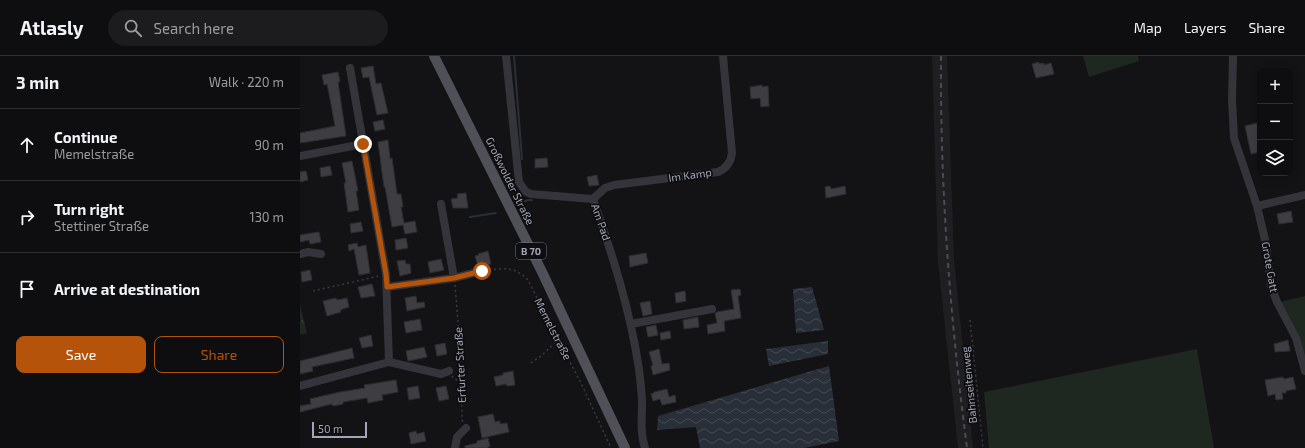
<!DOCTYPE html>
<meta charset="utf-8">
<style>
:root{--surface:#0e0e10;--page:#1c1c1e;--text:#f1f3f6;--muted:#9b9c9f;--line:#2e2e30;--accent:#b45309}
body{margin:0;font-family:"Exo 2",sans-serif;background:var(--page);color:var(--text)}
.controls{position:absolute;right:12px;top:12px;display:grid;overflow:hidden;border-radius:8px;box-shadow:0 2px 10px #0003}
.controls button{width:36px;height:36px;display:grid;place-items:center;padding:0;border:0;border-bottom:1px solid var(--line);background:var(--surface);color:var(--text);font:20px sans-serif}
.scale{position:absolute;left:12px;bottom:10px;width:55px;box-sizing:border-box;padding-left:4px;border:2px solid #a4a6b5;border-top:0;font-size:11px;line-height:14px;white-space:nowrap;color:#a4a6b5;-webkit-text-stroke:3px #0e0e10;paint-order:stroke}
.stop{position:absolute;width:12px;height:12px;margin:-9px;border:3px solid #b45309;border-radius:50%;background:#fff}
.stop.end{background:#b45309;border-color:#fff;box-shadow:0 1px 4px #0008}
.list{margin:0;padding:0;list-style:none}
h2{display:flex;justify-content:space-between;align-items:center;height:52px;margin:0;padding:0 16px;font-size:17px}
h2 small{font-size:13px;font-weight:400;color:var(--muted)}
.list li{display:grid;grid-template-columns:26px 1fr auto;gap:12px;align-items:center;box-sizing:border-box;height:72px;padding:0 16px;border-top:1px solid var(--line)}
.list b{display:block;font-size:15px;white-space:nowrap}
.list p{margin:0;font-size:13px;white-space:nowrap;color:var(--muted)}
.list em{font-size:13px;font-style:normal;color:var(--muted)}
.actions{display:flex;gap:8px;padding:12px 16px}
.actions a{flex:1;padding:9px 0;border:1px solid var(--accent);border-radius:8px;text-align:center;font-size:14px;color:var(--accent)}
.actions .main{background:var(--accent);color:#fff}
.icon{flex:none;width:22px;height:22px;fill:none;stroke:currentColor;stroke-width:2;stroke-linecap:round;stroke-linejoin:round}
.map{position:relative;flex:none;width:1005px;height:392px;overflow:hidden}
header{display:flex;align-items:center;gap:24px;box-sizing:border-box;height:56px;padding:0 20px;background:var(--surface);border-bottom:1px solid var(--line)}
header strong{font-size:19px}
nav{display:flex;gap:22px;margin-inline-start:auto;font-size:14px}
.search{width:280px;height:36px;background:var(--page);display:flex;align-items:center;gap:10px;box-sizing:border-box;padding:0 14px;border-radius:22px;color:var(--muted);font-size:15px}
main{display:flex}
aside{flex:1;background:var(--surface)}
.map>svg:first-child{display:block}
.built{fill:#1f1f22}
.green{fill:#1f2721}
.park{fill:url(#park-tufts)}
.water{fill:url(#water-waves)}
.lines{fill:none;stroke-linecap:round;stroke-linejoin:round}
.stream{stroke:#292f38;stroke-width:2}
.building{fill:#3d3d42;stroke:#2e2d31}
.path{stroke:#3a3a41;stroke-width:1.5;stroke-dasharray:2 3;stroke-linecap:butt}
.minor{stroke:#34343a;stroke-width:8}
.major{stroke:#505059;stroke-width:10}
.rail{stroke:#4b4b53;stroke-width:2;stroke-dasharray:5 4;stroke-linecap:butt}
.route{stroke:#b45309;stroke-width:5}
.labels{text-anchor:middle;stroke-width:3.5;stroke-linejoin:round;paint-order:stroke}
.shield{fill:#0e0e10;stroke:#777884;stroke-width:1}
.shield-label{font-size:10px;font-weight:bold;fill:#a4a6b5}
.street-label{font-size:11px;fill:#a4a6b5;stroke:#0e0e10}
</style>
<header>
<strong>Atlasly</strong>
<div class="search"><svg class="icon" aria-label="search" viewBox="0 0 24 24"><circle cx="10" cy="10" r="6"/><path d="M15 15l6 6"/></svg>Search here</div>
<nav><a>Map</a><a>Layers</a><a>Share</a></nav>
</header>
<main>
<aside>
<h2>3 min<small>Walk · 220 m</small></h2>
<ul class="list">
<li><svg class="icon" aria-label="ahead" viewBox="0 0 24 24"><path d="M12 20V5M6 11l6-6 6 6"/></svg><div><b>Continue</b><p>Memelstraße</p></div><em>90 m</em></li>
<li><svg class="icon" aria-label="right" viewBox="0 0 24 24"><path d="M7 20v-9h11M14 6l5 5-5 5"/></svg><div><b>Turn right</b><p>Stettiner Straße</p></div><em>130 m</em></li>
<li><svg class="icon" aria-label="arrive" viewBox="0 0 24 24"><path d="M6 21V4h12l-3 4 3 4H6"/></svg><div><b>Arrive at destination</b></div></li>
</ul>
<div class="actions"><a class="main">Save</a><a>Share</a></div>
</aside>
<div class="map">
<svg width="1005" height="392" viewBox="0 0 1005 392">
<defs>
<pattern id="park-tufts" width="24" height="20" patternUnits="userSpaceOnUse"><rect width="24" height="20" fill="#1f2721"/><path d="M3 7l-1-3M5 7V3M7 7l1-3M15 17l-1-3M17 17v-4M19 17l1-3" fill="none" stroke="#3d433f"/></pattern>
<pattern id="water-waves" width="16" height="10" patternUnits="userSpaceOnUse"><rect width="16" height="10" fill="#292f38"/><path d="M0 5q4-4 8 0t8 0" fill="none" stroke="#454a53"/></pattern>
</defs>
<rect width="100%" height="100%" fill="#131315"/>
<!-- built -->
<path class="built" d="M632,0H647L654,203L673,392H658L638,206Z"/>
<!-- green -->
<path class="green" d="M783,0H838L839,5L789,21Z
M1005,240V306L979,246Z
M897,293L914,392H689L684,336Z"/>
<!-- park -->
<path class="park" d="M0,249L7,277L0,279Z"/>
<!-- water -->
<path class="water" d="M512,231L524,274L496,277L493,233Z
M528,285V298L469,310L466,293Z
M529,310L539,385L504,392H400L396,371L357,374L358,360Z"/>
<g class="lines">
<!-- stream -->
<path class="stream" d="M214,0L222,103
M220,147L228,144H232
M170,161L196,157"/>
</g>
<!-- building -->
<path class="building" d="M739,6V8L744,7V9L751,7L754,18L736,22L732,8Z
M73,10L76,28L81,27L88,57L77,59L69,21L63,22L61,12Z
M38,16L40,25L38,26L46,80L0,87V77L35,70L30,43L27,28L24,29L22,19Z
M462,29V31L468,30L469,50L461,51L460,42L451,43L450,31Z
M83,64L85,73L75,75L73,66Z
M957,67L960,81V96L951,98L945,70Z
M88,84L90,103L92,102L97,138H101L103,151H101L104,167L115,165L117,176L105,178L103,169L92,171L85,131H84L78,86Z
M247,102L248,111L235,112V103Z
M52,105L58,135H56L59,154L48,156L44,127H46L42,107Z
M30,110L32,119L21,121L20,112Z
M6,115L8,124L0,126V116Z
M297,119L299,129L289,130L287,121Z
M530,130L531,133L545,130L546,138L526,142L525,131Z
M166,137L168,152H153L151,143L158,142L157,138Z
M991,155L993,166L979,168L977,158Z
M61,166L63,175L51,177L50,168Z
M19,176L21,186L10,188L9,184L0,186V179Z
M106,182L108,192L96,194L95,184Z
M57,187L58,191L66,189L70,217L59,219L54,193L49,195L48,189Z
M188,195L191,208L178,210L175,200L179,199L178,198Z
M346,197L348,207L330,211L329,200Z
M141,203L144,214L130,217L128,206Z
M105,204L106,208H110L111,217L100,220L97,205Z
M10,214L12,224L2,226L1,216Z
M72,228L75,240L61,242L58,231Z
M440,233L441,239L438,240L441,262L424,265L425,275L408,278L407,269L417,267L415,257L417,256L434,253L431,234Z
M385,235L386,245L376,247L375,237Z
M116,240L117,247L124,246L125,251L107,255L105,242Z
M36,242L37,244L47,242L49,251L40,254L41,256L27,260L23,245Z
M350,245L352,258L343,260L340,247Z
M398,261L399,271L384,273L383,264Z
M120,263L122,274L106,277L104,266Z
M356,269L358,279L348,281L346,271Z
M370,275L371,282L361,284L360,277Z
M71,279L73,290L62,292L59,282Z
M988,284L990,295L975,296L974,288Z
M145,287L147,298L137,300L135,289Z
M124,291L127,301L108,305L106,295Z
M52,292L54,302L12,311L13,315L0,318V305Z
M359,293L362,308L369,307L370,314L353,319L351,310L353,309L349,296Z
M213,315L215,329L207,330L206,328L196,330L194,321L203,319V317Z
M983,321L984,323L993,321L996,333L986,335V337H982L983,343L976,344L975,338L968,340L965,324Z
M96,324L98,336L82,339L83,344L68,347L67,342L43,346V348L33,350L32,348L0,356V350L11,348L10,343L40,336L65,332L64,329Z
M118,330L120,342L109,344L107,332Z
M146,330L149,343L139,345L136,332Z
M367,333L369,341L375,339L376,346L362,349L360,343L353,345L351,338L354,337V336Z
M193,358L195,366L200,365V368L207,367L209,376L182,382L178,361Z
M116,375L117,378L124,376L126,385L111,388L109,377Z
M188,382L190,390L187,392H165V390L177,387V385Z"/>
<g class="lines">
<!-- path -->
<path class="path" d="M189,214C207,212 215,211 228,224L258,284L281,327L311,392
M155,229L161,303L162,364L163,366
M13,235L79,220
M670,264L683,392
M231,307L241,300L258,284
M152,320L154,323L161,325"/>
<!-- minor -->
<path class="minor" d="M206,0L219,126L226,136L231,138L293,143
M933,0L932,44L934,82L957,150L966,188L971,230L977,246L996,282L1005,315
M50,12L86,218L89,306
M0,100L63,88
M293,143C313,200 330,254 339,313C340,324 342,336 342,347C342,363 340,377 345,392
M293,143L305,132L314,129L418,116C427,112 431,106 432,97L423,0
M141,148L154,222
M957,150L1005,139
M0,198L8,196L21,198
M87,231L154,222L182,215
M331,268L412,253
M0,330L89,306L141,318L149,315
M155,392L157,381L166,372"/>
<!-- major -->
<path class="major" d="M134,0L243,218L325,392"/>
<!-- rail -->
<path class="rail" d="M641,0C640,131 650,262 667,392"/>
</g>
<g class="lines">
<!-- route -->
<path class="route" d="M63,88L86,218L87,231L154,222L182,215"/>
</g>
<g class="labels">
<!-- shield labels -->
<rect class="shield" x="216" y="187" width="30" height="16" rx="3"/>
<g class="shield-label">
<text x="231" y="199">B 70</text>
</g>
<!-- street labels -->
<g class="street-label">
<text transform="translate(390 119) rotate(-8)" y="4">Im Kamp</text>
<text transform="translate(210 125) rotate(64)" y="4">Großwolder Straße</text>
<text transform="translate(301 166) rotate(71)" y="4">Am Pad</text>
<text transform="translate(970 211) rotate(80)" y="4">Grote Gatt</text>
<text transform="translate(253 273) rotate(63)" y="4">Memelstraße</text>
<text transform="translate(160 309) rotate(-93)" y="4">Erfurter Straße</text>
<text transform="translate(669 329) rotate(-96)" y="4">Bahnseitenweg</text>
</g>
</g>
</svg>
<div class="controls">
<button>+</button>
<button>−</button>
<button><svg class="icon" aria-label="layers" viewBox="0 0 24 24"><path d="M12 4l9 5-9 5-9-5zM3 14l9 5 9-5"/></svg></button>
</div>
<div class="scale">50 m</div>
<div class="stop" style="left:182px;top:215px"></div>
<div class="stop end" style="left:63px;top:88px"></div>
</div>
</main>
